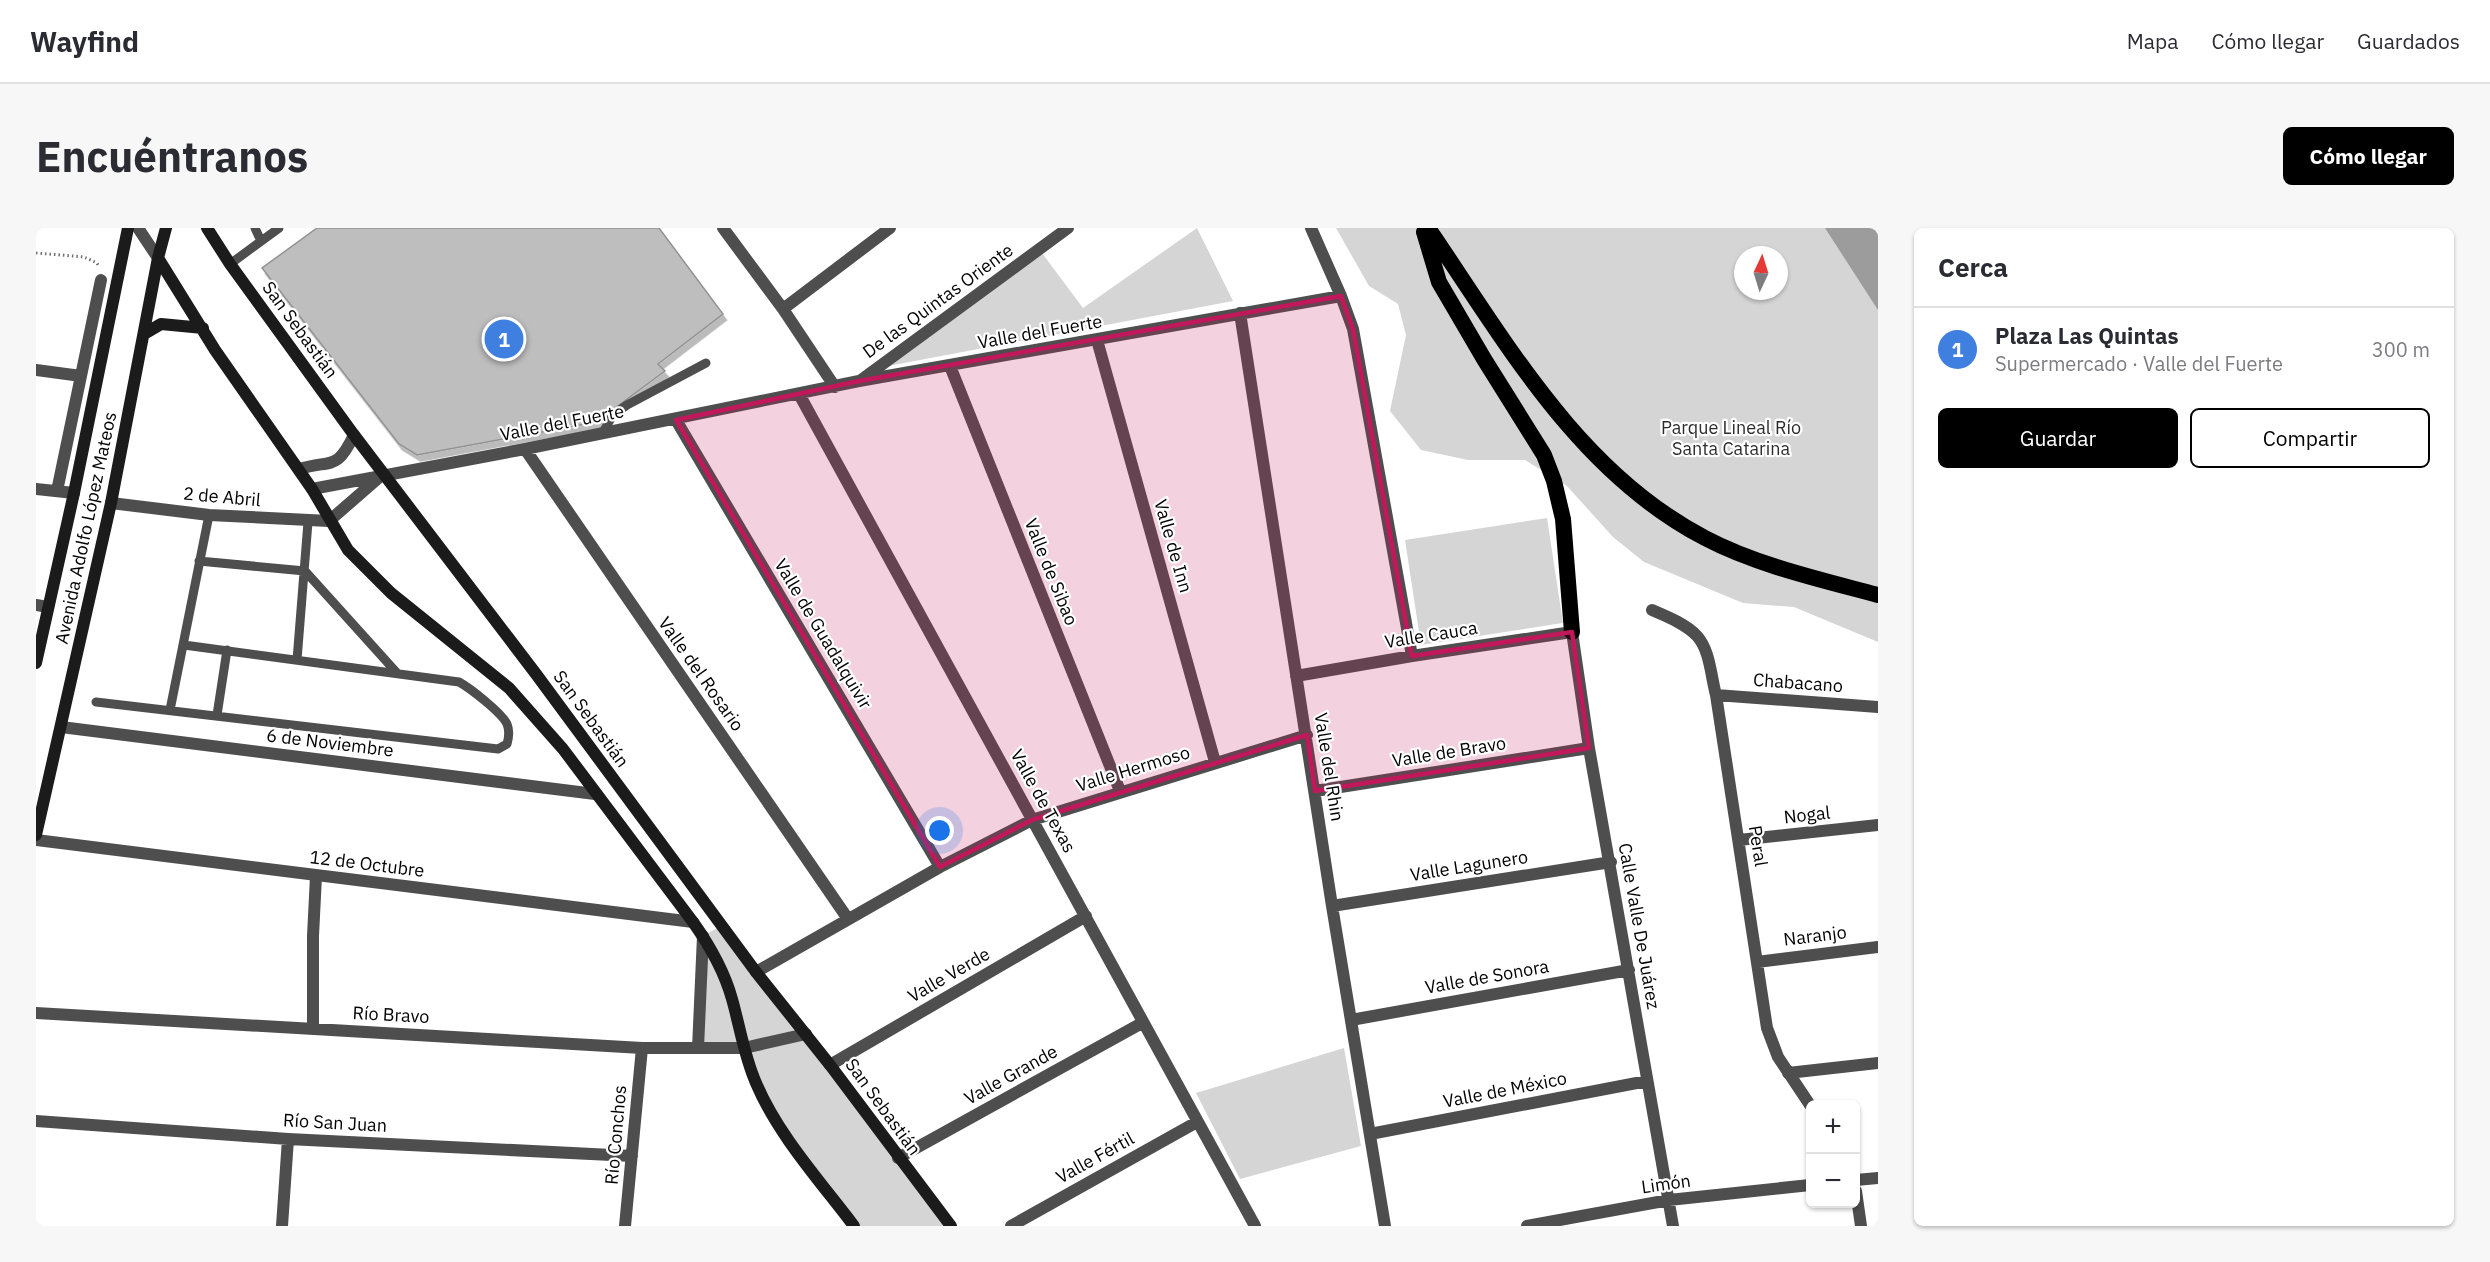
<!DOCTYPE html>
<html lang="es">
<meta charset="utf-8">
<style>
:root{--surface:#fff;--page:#f7f7f7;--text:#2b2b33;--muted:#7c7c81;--line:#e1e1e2;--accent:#000}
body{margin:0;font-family:"IBM Plex Sans",sans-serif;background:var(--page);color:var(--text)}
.controls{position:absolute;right:18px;bottom:18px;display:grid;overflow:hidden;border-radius:9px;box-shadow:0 2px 4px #0004}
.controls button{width:54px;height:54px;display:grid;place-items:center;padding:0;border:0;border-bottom:2px solid var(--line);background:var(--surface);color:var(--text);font:30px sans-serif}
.compass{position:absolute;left:1698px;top:18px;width:54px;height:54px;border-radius:50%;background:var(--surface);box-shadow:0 2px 4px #0004;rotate:4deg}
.you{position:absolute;left:904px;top:603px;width:21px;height:21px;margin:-15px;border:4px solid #fff;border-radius:50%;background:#1a73e8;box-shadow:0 0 0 9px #1a73e833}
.badge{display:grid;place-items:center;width:39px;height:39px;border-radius:50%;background:var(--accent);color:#fff;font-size:20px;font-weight:700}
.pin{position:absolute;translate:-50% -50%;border:3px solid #fff;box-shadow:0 2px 6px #0006}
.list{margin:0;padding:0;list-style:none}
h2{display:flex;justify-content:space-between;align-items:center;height:78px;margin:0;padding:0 24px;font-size:26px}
h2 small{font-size:20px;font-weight:400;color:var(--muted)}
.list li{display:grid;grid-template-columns:39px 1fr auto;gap:18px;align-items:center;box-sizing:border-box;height:84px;padding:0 24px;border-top:2px solid var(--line)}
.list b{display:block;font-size:22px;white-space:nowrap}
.list p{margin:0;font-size:20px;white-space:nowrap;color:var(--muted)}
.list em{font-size:20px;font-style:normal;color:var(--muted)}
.actions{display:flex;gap:12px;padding:18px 24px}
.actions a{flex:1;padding:14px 0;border:2px solid var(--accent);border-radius:9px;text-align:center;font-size:21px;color:var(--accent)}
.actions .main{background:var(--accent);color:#fff}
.map{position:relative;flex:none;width:1842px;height:998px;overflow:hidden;border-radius:9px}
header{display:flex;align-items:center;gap:36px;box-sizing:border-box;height:84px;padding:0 30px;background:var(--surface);border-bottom:2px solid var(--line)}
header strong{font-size:28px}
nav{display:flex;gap:33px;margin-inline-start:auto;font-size:21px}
.intro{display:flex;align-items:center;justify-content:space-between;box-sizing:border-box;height:144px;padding:0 36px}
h1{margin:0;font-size:42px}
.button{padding:15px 27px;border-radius:9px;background:var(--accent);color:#fff;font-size:21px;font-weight:700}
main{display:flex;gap:36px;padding:0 36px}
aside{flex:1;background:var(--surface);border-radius:9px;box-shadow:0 2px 4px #0004}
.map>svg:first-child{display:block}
.green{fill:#d5d5d5;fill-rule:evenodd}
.water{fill:#9c9c9c}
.building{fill:#bebebe;stroke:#929292;stroke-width:1.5;filter:url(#shadow)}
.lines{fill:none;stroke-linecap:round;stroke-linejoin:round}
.path{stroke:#707070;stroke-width:3;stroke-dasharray:1.5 3;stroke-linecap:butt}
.service{stroke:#4e4e4e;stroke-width:9}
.minor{stroke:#4e4e4e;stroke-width:12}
.tertiary{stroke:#4e4e4e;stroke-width:12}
.secondary{stroke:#1b1b1b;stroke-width:12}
.trunk{stroke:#000;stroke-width:16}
.marked{fill:#c2185b;fill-opacity:0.2;stroke:#c2185b;stroke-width:4.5;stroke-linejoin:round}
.labels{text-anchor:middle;stroke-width:4.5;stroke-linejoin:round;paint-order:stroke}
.street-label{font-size:18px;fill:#000;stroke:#fff}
.park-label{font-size:18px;fill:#2c2c2c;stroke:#fff}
</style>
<header>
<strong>Wayfind</strong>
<nav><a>Mapa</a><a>Cómo llegar</a><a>Guardados</a></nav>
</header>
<div class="intro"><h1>Encuéntranos</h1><a class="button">Cómo llegar</a></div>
<main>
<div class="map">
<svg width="1842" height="998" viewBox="0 0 1842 998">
<defs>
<filter id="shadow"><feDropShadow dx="3.5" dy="6" stdDeviation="0" flood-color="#0004"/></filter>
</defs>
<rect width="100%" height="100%" fill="#fff"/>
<!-- green -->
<path class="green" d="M1161,0L1197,73L847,139L1006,25L1047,80Z
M1300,0H1842V414L1758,379L1707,375L1608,334L1577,309L1531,258L1489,232H1432L1385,222L1354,183L1370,107L1362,76L1333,58ZM1707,27H1743V63H1707Z
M1511,290L1527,395L1385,417L1369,312Z
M685,698L915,998H819L748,903L708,820H662L667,708Z
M1308,820L1325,918L1204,951L1160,865Z"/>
<!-- water -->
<path class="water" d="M1789,0H1842V82Z"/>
<!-- building -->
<path class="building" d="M281,0H623L687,86L622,136L629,143L560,194L381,227L363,216L226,40Z"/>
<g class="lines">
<!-- path -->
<path class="path" d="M0,25L48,29L61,35L63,39"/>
<!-- service -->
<path class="service" d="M219,0L225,13
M194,36L243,0
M566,206L577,187L591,177L670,135
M163,333L269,343L361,445
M261,432L272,294
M60,474L462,521L471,516C473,509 474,503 471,496C466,485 434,460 423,454L148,417
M134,482L173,287
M181,487L191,422"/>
<!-- minor -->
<path class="minor" d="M687,0L747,81L799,159
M1275,0L1305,68
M747,81L854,0
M1204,85L1296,678L1349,998
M1061,112L1179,534
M914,138L1084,563
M0,142L45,148
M825,152L1032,0
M763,166L1219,998
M640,192L904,639
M489,221L812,691
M0,261L38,265
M276,261L489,221L823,153L1305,68L1317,101L1376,428
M21,263L65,52
M75,275L173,287L293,293L347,246
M0,377L12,379
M1616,382C1630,388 1650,396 1661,408C1674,422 1675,449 1680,467L1731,800L1742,829L1774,877
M1260,448L1376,428L1536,404L1553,520L1637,998
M1680,467L1842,479
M25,499L559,566
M1279,563L1553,520
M1703,612L1842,597
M1296,678L1575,634
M1721,734L1842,719
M720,744L904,639L996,592L1271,507
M0,785L606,820H708L770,806
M1315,792L1593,742
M277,801V708L280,648
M662,820L667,708
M794,837L1050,688
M1752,845L1842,835
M0,893L252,911L596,928
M1334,906L1611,853
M862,930L1106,795
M1820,952L1842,950
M1820,963L1825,998
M246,998L252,911
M589,998L606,820
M975,998L1161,894
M1491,998L1633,972L1774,957"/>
<!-- tertiary -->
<path class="tertiary" d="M102,0L122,30
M263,241C296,231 300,244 318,207
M0,612L657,694"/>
<!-- secondary -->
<path class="secondary" d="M171,0L194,36L318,207L500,446L720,744L794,837L915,998
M122,30L179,122L276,261L312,322L355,365L473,460L527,521L657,694C674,718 688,742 696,771C704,799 708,828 720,855C742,907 784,953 818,998
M108,106L125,96L167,100
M0,435L38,265L92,0
M0,607L75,275L122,30L130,0"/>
<!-- trunk -->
<path class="trunk" d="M1392,0C1470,114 1542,244 1669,310C1720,337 1786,352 1842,367
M1388,4L1403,54L1448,131L1508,227L1518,253L1527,291L1536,404"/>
</g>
<!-- marked area -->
<path class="marked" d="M1305,68L1317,101L1376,428L1536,404L1553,520L1279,563L1271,507L996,592L904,639L640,192L823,153Z"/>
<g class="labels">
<!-- street labels -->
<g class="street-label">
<text transform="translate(902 73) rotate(-36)" y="6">De las Quintas Oriente</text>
<text transform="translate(264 102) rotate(54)" y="6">San Sebastián</text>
<text transform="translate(1004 104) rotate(-10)" y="6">Valle del Fuerte</text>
<text transform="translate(526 195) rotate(-11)" y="6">Valle del Fuerte</text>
<text transform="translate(186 269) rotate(5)" y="6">2 de Abril</text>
<text transform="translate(50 300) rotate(-78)" y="6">Avenida Adolfo López Mateos</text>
<text transform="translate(1137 318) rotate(74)" y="6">Valle de Inn</text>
<text transform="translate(1015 344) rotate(68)" y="6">Valle de Sibao</text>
<text transform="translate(787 406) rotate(59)" y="6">Valle de Guadalquivir</text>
<text transform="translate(1395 407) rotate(-9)" y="6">Valle Cauca</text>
<text transform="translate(665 446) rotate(55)" y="6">Valle del Rosario</text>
<text transform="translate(1762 455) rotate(4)" y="6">Chabacano</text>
<text transform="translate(555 491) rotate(54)" y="6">San Sebastián</text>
<text transform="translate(294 515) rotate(7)" y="6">6 de Noviembre</text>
<text transform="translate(1413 524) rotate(-9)" y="6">Valle de Bravo</text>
<text transform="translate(1293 539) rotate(81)" y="6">Valle del Rhin</text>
<text transform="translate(1097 541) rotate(-17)" y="6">Valle Hermoso</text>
<text transform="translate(1007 573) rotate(61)" y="6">Valle de Texas</text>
<text transform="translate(1771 587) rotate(-6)" y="6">Nogal</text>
<text transform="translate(1722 618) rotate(81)" y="6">Peral</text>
<text transform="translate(331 636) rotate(7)" y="6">12 de Octubre</text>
<text transform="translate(1433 638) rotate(-9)" y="6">Valle Lagunero</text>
<text transform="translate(1603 698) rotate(80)" y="6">Calle Valle De Juárez</text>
<text transform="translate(1779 708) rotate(-7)" y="6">Naranjo</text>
<text transform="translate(913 747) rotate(-30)" y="6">Valle Verde</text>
<text transform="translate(1451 749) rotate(-10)" y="6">Valle de Sonora</text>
<text transform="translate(355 787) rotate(3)" y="6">Río Bravo</text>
<text transform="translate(975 847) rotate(-29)" y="6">Valle Grande</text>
<text transform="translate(1469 862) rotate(-11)" y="6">Valle de México</text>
<text transform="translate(847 879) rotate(54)" y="6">San Sebastián</text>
<text transform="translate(299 895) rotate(3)" y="6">Río San Juan</text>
<text transform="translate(580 907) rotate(-85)" y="6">Río Conchos</text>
<text transform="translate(1059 930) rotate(-29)" y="6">Valle Fértil</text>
<text transform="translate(1630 956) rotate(-8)" y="6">Limón</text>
</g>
<!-- park labels -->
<g class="park-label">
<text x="1695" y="206">Parque Lineal Río<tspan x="1695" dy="21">Santa Catarina</tspan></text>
</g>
</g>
</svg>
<div class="controls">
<button>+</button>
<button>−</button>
</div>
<svg class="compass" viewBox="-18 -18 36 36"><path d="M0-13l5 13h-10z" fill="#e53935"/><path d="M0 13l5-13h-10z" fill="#7c7c81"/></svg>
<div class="you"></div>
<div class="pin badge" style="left:468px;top:111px;background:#3f7fe0">1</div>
</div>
<aside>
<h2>Cerca<small></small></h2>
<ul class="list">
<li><span class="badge" style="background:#3f7fe0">1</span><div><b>Plaza Las Quintas</b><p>Supermercado · Valle del Fuerte</p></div><em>300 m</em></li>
</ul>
<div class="actions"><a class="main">Guardar</a><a>Compartir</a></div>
</aside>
</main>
